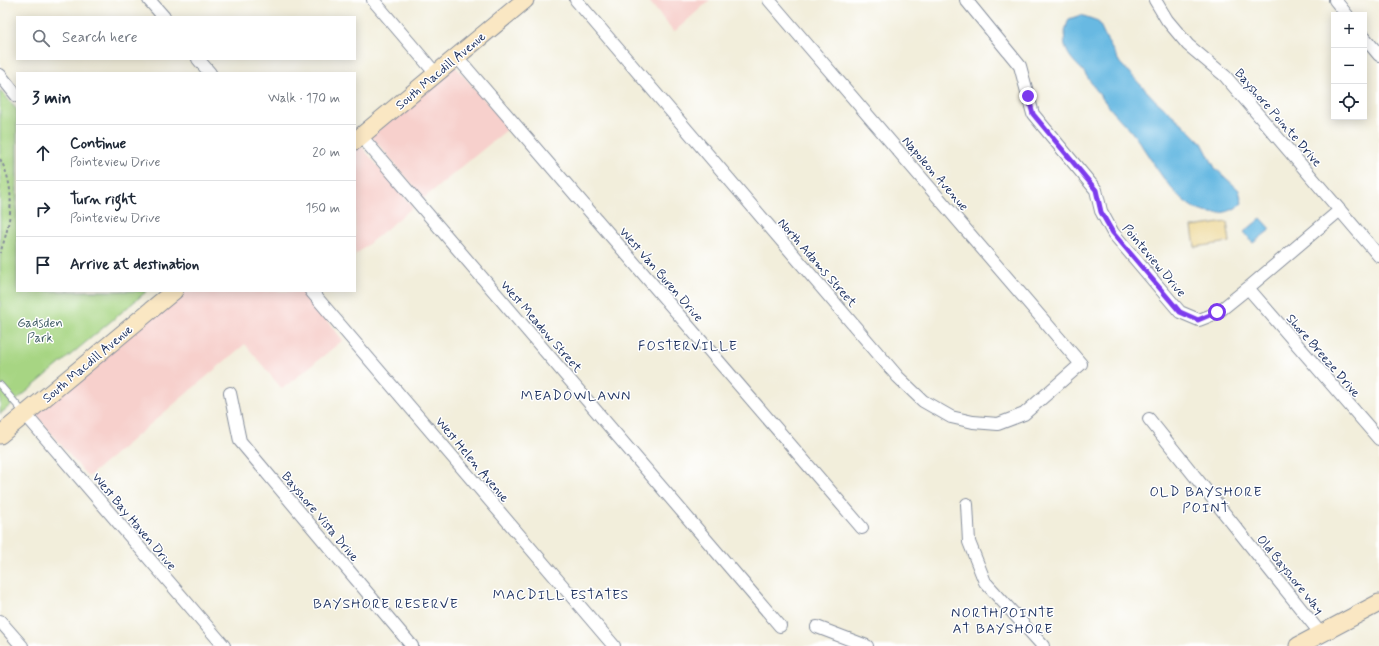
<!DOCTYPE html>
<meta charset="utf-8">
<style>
:root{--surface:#fff;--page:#f2f2f3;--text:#1f2937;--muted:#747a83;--line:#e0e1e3}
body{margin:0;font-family:Mynerve,sans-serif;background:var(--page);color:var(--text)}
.controls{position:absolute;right:12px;top:12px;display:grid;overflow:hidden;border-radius:0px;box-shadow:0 2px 10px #0003}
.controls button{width:36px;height:36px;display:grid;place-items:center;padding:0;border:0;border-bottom:1px solid var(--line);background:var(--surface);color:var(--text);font:20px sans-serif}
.stop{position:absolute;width:12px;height:12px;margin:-9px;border:3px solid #7c3aed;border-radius:50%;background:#fff}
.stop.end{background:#7c3aed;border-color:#fff;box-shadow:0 1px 4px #0008}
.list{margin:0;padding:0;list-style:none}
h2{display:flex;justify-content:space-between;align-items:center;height:52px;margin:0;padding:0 16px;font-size:17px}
h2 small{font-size:13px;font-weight:400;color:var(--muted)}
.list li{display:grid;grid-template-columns:26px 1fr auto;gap:12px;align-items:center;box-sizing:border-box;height:56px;padding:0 16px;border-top:1px solid var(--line)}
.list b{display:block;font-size:15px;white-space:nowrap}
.list p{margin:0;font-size:13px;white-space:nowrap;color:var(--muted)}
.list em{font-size:13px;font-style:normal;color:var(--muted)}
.icon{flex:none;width:22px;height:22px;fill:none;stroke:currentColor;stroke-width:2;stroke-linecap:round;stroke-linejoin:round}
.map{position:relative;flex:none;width:1379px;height:646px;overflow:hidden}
.search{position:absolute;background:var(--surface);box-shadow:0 2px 10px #0003;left:16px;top:16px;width:340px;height:44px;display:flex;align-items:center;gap:10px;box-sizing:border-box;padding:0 14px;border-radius:0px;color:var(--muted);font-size:15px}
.panel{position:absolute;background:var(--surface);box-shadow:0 2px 10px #0003;left:16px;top:72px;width:340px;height:220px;border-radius:0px}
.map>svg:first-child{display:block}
.built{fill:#f7d0cc}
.green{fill:#a7d583;stroke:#618270}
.sand{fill:#eeda9e;stroke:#84847e}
.water{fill:#67b9e2;stroke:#4174a0}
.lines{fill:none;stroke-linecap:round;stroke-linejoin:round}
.lane-casing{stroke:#868e9c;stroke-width:8}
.street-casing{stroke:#868e9c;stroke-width:14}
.secondary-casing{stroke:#868e9c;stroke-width:19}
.path{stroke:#868e9c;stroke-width:2;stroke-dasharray:3 3;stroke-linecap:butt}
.lane{stroke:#fff;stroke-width:6}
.street{stroke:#fff;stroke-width:12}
.secondary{stroke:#fae7c3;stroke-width:17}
.route{stroke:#7c3aed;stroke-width:5}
.labels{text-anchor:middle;stroke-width:3;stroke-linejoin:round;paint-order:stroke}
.street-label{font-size:13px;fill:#1b2f5e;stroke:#fff}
.park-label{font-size:13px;fill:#456169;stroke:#fff}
.neighbourhood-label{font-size:14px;letter-spacing:1px;fill:#1b2f5e;stroke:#fff}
</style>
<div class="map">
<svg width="1379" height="646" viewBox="0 0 1379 646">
<rect width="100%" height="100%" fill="#fff"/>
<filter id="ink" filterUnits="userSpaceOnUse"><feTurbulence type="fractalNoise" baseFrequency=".025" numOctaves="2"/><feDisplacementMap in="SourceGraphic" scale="8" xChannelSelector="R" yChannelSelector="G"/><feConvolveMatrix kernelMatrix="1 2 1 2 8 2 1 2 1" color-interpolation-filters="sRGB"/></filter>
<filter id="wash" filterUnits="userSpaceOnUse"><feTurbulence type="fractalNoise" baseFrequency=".012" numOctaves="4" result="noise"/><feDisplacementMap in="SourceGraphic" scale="16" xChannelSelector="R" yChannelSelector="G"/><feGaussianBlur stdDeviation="0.9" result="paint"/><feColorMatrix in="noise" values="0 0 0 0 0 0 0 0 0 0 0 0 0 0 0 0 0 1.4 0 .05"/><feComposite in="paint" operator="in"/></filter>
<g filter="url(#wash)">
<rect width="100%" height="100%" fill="#f2eedb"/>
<!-- built -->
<path class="built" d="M648,0H710L674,32Z
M455,66L509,128L424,198L371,136Z
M360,145L413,207L355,255V149Z
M184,291H302L343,340L282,389L245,344L88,477L35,414Z"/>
<!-- green -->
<path class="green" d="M0,90L17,110V291H147L0,414Z"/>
<!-- sand -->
<path class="sand" d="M1227,222L1230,242L1195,247L1192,227Z"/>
<!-- water -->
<path class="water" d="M1081,15L1098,21L1108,42L1120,63L1156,101L1184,125L1202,143L1215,168L1239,190L1242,203C1230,215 1209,216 1194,208C1166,191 1151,156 1131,131C1127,126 1121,121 1117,116C1104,102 1094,87 1084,72C1078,65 1071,60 1067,51C1062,41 1065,29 1069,19Z
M1261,218L1271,229L1253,243L1244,232Z"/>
</g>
<g filter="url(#ink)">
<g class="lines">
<!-- lane casing -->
<g class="lane-casing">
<path id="lane" d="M0,385L24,413"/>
</g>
<!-- street casing -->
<g class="street-casing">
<path id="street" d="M149,0L164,17
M373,0L436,74
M576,0L898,377L923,401L951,417L973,422L998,424L1024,414L1081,364L769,0
M966,0L1020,66L1033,114L1096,190L1101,211L1113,233L1180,312L1199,320L1217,313L1248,288L1340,210
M1155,0L1167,20L1188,45L1225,76L1379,256
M1335,0L1347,15
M1364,37L1379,55
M457,57L862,528
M198,59L210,73
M0,75L17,96
M361,136L780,626
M1248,288L1379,439
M311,291L614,646
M230,393L240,441L412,646
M25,414L224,646
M1149,419L1321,634
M967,504L969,542L985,582L1043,646
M0,621L22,646
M817,627L867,646"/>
</g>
<!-- secondary casing -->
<g class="secondary-casing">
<path id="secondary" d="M355,141L525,0
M0,435L174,291
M1298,646L1379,603"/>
</g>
<!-- path -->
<path class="path" d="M0,159C17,189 11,223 0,253"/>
<!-- lane -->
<use href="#lane" class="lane"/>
<!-- street -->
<use href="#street" class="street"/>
<!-- secondary -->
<use href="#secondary" class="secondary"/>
</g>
</g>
<g class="lines" filter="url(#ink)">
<!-- route -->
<path class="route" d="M1028,96L1033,114L1096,190L1101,212L1113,233L1180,312L1198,320L1217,312"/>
</g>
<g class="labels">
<!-- street labels -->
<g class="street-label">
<text transform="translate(440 70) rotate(-40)" y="5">South Macdill Avenue</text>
<text transform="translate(1279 117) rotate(49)" y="5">Bayshore Pointe Drive</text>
<text transform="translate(936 173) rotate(49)" y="5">Napoleon Avenue</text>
<text transform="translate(1155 260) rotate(50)" y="5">Pointeview Drive</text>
<text transform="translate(818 262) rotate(49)" y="5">North Adams Street</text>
<text transform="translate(662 274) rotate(49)" y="5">West Van Buren Drive</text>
<text transform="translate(542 326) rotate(49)" y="5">West Meadow Street</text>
<text transform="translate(1324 355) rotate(49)" y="5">Shore Breeze Drive</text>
<text transform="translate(87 363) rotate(-40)" y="5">South Macdill Avenue</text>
<text transform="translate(473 459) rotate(50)" y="5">West Helen Avenue</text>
<text transform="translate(321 516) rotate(50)" y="5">Bayshore Vista Drive</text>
<text transform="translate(135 521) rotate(50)" y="5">West Bay Haven Drive</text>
<text transform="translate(1291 574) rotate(51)" y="5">Old Bayshore Way</text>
</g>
<!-- park labels -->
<g class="park-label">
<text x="40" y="327">Gadsden<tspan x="40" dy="15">Park</tspan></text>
</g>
<!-- neighbourhood labels -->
<g class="neighbourhood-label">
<text x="688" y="350">FOSTERVILLE</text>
<text x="576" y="400">MEADOWLAWN</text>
<text x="1206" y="496">OLD BAYSHORE<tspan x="1206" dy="16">POINT</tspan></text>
<text x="561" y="599">MACDILL ESTATES</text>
<text x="386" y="608">BAYSHORE RESERVE</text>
<text x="1003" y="617">NORTHPOINTE<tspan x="1003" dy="16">AT BAYSHORE</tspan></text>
</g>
</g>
</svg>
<div class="controls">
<button>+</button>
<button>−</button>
<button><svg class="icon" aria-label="locate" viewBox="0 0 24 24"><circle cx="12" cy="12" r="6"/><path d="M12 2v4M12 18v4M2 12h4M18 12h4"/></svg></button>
</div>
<div class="stop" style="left:1217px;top:312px"></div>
<div class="stop end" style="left:1028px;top:96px"></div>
<div class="search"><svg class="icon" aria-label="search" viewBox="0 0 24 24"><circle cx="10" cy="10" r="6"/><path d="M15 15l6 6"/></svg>Search here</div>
<section class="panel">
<h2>3 min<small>Walk · 170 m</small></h2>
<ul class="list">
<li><svg class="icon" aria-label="ahead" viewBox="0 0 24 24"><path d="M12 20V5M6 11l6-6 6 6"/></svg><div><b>Continue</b><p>Pointeview Drive</p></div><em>20 m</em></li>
<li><svg class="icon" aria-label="right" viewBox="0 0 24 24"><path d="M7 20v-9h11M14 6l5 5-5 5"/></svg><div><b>Turn right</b><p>Pointeview Drive</p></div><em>150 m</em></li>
<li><svg class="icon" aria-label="arrive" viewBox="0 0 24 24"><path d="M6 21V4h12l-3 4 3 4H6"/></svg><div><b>Arrive at destination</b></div></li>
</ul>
</section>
</div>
